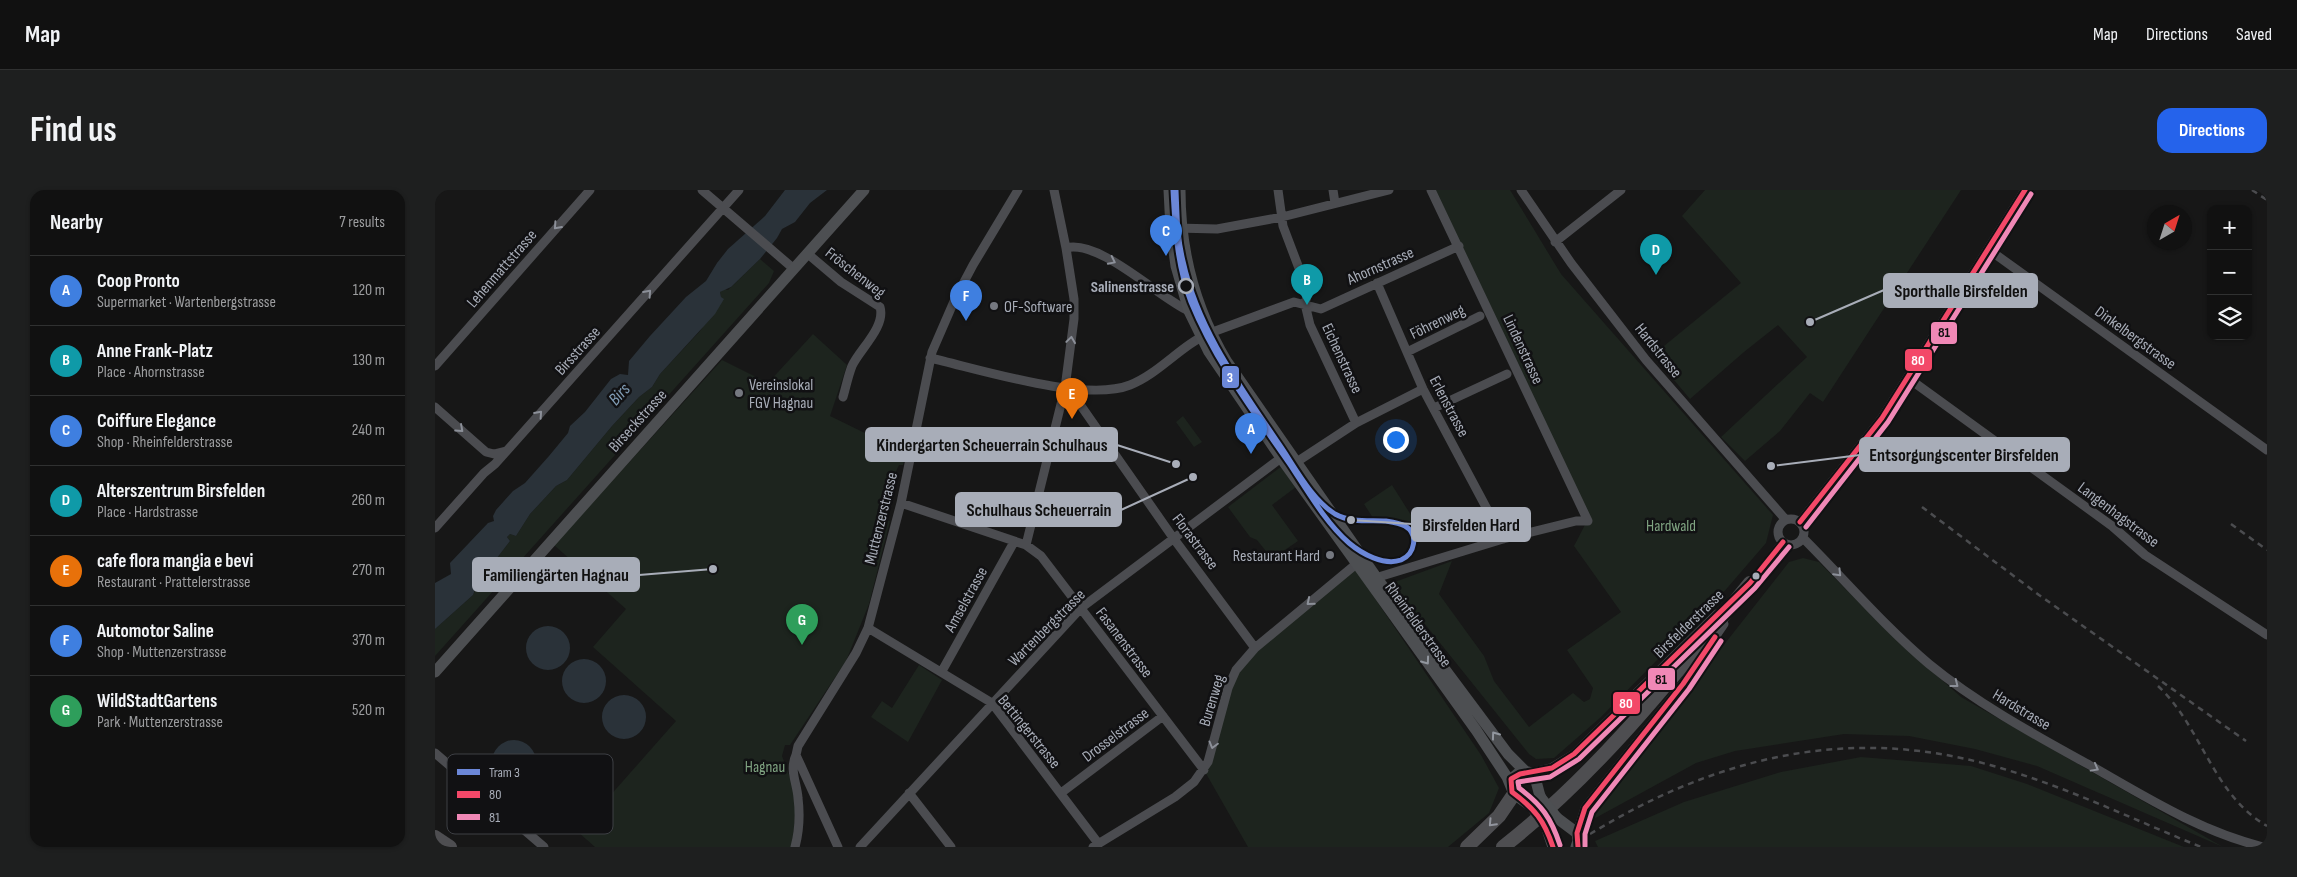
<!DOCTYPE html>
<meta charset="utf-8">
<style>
:root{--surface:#111;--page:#1e1f1f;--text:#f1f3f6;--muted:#9c9d9f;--line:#303131;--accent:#2563eb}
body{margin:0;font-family:"Sofia Sans Condensed",sans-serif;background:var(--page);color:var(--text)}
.controls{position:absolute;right:15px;top:15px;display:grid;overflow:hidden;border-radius:10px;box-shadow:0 1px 4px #0004}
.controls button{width:45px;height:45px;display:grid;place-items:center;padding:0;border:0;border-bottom:1px solid var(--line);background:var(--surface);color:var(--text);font:25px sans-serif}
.compass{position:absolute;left:1712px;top:15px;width:45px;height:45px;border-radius:50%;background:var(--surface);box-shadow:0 1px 4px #0004;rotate:39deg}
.you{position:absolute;left:960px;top:249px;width:18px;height:18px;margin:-12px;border:4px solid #fff;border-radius:50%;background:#1a73e8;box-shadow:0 0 0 8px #1a73e833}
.badge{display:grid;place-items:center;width:32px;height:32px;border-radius:50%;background:var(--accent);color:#fff;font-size:16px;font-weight:700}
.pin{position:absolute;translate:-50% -41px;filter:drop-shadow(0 1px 2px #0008)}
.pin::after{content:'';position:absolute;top:26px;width:18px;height:15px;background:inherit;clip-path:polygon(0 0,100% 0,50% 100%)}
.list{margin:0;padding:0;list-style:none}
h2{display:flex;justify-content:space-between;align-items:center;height:65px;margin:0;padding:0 20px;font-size:21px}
h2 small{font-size:16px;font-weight:400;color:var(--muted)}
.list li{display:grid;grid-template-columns:32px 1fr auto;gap:15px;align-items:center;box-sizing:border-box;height:70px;padding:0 20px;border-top:1px solid var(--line)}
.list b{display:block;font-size:19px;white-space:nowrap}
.list p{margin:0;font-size:16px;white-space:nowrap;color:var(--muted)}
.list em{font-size:16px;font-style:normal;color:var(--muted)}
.icon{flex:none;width:28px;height:28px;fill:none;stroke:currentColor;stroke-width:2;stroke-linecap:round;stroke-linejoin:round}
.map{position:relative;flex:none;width:1832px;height:657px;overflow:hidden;border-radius:15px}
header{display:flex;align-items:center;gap:30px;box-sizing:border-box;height:70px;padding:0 25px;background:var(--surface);border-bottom:1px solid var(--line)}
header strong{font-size:24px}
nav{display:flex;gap:28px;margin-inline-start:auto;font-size:18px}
.intro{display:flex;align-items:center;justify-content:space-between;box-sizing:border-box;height:120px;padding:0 30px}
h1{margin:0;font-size:35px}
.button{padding:12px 22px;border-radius:15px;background:var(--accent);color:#fff;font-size:18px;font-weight:700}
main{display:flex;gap:30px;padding:0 30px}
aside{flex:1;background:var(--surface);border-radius:15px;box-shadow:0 1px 4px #0004}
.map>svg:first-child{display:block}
.green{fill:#1d241e}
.water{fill:#2a3239}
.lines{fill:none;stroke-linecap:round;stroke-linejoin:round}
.minor{stroke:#4b4c50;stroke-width:9}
.major{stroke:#4d4f52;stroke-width:11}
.highway{stroke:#4e4e51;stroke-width:14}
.rail{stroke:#4b4c4f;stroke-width:2.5;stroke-dasharray:6 5;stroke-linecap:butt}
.major-bridge{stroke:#4d4f52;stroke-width:11}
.bus-1-casing{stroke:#111113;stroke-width:9}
.bus-2-casing{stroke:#111113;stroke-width:9}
.bus-1{stroke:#f34868;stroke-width:5}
.bus-2{stroke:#f088b6;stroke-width:5}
.tram-1-casing{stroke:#111113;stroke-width:9}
.tram-1{stroke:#6b87d8;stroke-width:5}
.oneway{stroke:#8c9099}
.oneway2{stroke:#91969e}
.oneway3{stroke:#92959e}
.stop-dot{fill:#111113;stroke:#a8adb8;stroke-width:2.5}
.poi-dot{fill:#757880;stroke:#111113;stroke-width:2}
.bus-dot{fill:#a8adb8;stroke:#111113;stroke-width:2}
.labels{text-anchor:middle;stroke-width:5;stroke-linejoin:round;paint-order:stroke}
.street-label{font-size:16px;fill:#a8adb8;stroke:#111113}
.stop-label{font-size:16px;font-weight:bold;fill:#a8adb8;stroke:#111113;text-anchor:end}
.poi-label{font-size:16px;fill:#a8adb8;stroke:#111113;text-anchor:start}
.park-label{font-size:16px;fill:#7fa381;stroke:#111113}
.water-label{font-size:18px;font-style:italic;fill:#7f9bb3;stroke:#111113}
.key{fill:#111113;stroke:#3e4045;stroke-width:1}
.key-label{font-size:14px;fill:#a8adb8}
.leader{fill:none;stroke:#a8adb8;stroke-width:2}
.callout-dot{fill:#a8adb8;stroke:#111113;stroke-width:2}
.callout{fill:#a8adb8;stroke:#a8adb8;stroke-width:2}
.callout-label{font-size:18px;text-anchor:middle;font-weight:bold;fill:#111}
.line-badge{stroke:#111113;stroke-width:2}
.badge-label{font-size:14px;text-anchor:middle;font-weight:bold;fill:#fff}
.pale-badge-label{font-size:14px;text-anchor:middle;font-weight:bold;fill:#111}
</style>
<header>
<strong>Map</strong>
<nav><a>Map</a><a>Directions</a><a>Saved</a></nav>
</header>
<div class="intro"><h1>Find us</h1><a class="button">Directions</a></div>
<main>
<aside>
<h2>Nearby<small>7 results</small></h2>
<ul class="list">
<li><span class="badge" style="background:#3f7fe0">A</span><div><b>Coop Pronto</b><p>Supermarket · Wartenbergstrasse</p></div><em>120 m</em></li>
<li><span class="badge" style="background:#0f9aa8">B</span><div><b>Anne Frank-Platz</b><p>Place · Ahornstrasse</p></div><em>130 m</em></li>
<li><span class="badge" style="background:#3f7fe0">C</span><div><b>Coiffure Elegance</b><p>Shop · Rheinfelderstrasse</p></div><em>240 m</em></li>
<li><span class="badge" style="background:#0f9aa8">D</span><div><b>Alterszentrum Birsfelden</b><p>Place · Hardstrasse</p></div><em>260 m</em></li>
<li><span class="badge" style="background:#e8710a">E</span><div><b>cafe flora mangia e bevi</b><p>Restaurant · Prattelerstrasse</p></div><em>270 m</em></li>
<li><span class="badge" style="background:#3f7fe0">F</span><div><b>Automotor Saline</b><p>Shop · Muttenzerstrasse</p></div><em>370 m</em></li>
<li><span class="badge" style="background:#2e9e5b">G</span><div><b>WildStadtGartens</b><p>Park · Muttenzerstrasse</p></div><em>520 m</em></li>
</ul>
</aside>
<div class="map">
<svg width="1832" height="657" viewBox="0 0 1832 657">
<rect width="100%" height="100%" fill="#171717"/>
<!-- green -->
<path class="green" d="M996,0H1075L1126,84L1338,325L1331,353L1287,404L1166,527L1119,568L1101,569L1094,564L957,393L1017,371L1004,404L1049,466L1059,491L1094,537L1138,503L1149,512L1155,509L1158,498L1132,460L1186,422L1139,356L1152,331Z
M1270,0H1526L1388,212L1375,203L1345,241L1310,271L1286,247L1372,167L1343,135L1309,162L1255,209L1218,165L1306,93L1247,26Z
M325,69L339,81L334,93L0,466V439L38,405L42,394L75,351L72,347L75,344L81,346L95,324L121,296L132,290L177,236L204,207L217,197L225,184L265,141L286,107L285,102L289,99L293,100Z
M378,144L412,175L395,226L434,245L469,270L468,275H464C455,293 451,311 451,330L455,331L434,414L411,471L355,555H350L347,566L357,593L360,613V631L357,657H160L143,642L241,531L158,457L191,419L119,355L287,170L333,193Z
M748,226L767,252L759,257L741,232Z
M847,276L861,297L837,315L863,351L841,366L834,365L822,350L815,347L793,317Z
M957,295L981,333L969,330L938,328L929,314Z
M1368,368L1384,372L1453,442L1526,507L1788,657L1602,576L1540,559L1474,546L1409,544L1300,561L1261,573L1155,631L1159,620L1354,372Z
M918,376L1046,565L1064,598L1054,623L1013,657H813L769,580L801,480Z
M484,475L507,490L473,552L436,527L447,511L457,518Z
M1426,567L1536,576L1592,594L1749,657H1163L1160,651L1249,612L1346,582Z"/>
<!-- water -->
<path class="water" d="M350,0H392L375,13L360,32L347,39L342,48L325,69L296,97L285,102L286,107L289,109L280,124L225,184L217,197L204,207L177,236L132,290L121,296L95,324L81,346L75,344L72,347L75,351L42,394L38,405L0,439V393L16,384L15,373L53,333L59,331L58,326L61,320L78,301L90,293L114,266L133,243L135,236L150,222L176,189L185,184L193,185L194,171L215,146L251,107L271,91L282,73L293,59L330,26Z
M91 458a22 22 0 1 1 44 0a22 22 0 1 1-44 0Z
M127 491a22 22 0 1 1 44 0a22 22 0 1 1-44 0Z
M167 527a22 22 0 1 1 44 0a22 22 0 1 1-44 0Z
M57 572a22 22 0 1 1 44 0a22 22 0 1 1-44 0Z"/>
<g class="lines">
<!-- minor -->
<path class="minor" d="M267,0L359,79
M843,0L848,36L873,102L870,114L875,135L921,233
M898,0L900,13
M1086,0L1136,73L1211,170L1351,330
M741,38L782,39L847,27L954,0
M1120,52L1186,0
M631,58C665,49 724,108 754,121L765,118
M1553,59L1832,260
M373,64L406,92L445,117C451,137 424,160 417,176C413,186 411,197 408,207
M942,93L988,199L1068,349
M972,162L1045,126
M495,168C544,179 650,213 695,195C725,183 746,155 775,143L859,112L886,119L1024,56
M0,176L155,0
M1473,188L1677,336L1710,365L1832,445
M644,213L739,349L820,458
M0,217L51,262L59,264L71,261
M999,218L1072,184
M857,275L921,233L988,199
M466,313L591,355L606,366L769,580
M1343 342a13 13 0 1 1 26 0a13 13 0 1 1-26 0Z
M1365,332L1447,228L1590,0
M0,338L49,283L60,274L304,0
M1368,348C1410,390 1449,436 1494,474C1544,515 1602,546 1658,577C1714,609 1765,641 1828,657
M591,355L630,198L639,129V109L631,58L619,0
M937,389L1068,349L1141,331H1153L996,0
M1313,397L1348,352
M433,438L557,513L663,653
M507,481L579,352
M0,563L109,657
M1095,583L1116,578L1139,564L1282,424
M474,603L516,657
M626,603L728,526
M1142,643L1150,618L1248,494L1289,434
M360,657C364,642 365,624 363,608C362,593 354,580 361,565
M403,657L361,565L363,556L421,463L433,438L466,313L497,162L520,109L538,75L583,0
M425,657L646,418L846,268
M658,657L740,607L759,592L773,572L793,498L801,480L820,458L926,370"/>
<!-- major -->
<path class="major" d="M734,0L736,39L741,76L754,121L774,162L846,268L1041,540L1072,587L1079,604L1096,616
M745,0C745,62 760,119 792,172L941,387L1073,564L1091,582
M0,482L429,0
M1075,594C1077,589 1080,584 1086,582C1103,578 1101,598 1106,608
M1122,628L1142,643L1143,651L1141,657
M1111,636L1118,657"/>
<!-- highway -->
<path class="highway" d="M0,647L15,657
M1032,657L1064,626L1079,604
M1068,657C1164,582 1238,487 1315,393"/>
<!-- rail -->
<path class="rail" d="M1817,0L1832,10
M1487,317L1604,405L1811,551
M1796,334L1832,360
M1723,496C1767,537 1777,604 1832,636
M1155,644C1280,568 1411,535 1555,575C1628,595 1697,629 1766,657"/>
<!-- major-bridge -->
<path class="major-bridge" d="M1106,608L1122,628
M1096,616L1111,636"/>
<!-- bus-1 casing -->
<g class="bus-1-casing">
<path id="bus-1" d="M1365,332L1447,228L1590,0
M1118,657C1109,630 1100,619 1077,602L1076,589L1085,584L1117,578L1139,564L1315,393L1348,352
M1143,657L1142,643L1150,618L1248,494L1280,447"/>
</g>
<!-- bus-2 casing -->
<g class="bus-2-casing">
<path id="bus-2" d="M1371,337L1453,232L1596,4
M1125,655C1116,628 1107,615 1084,598L1083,592L1115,587L1144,569L1320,398L1354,357
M1150,656V644L1157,622L1254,499L1286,451"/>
</g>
<!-- bus-1 -->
<use href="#bus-1" class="bus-1"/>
<!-- bus-2 -->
<use href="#bus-2" class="bus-2"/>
<!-- tram-1 casing -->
<g class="tram-1-casing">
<path id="tram-1" d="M738,0C740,38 742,76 756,112C780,171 818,221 854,273C872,300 890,332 914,353C927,364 949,376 966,370C980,364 984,344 970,336C964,333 957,332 951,331C934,330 916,333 900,324C876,309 860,277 844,254C805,196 763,140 748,71C742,47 742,24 741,0"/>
</g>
<!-- tram-1 -->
<use href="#tram-1" class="tram-1"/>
</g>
<!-- one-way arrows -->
<defs><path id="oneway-chevron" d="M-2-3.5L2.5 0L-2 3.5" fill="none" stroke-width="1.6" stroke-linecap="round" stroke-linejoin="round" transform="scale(1.25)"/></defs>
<g class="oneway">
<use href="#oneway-chevron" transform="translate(122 36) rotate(132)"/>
<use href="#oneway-chevron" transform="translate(677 71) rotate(26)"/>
<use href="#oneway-chevron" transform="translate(213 103) rotate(-48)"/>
<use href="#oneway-chevron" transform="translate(636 150) rotate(-82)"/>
<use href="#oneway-chevron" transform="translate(104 224) rotate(-48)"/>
<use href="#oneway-chevron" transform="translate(25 239) rotate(42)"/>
<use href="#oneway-chevron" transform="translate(1403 383) rotate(46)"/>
<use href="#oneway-chevron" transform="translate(875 412) rotate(140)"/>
<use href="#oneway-chevron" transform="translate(1520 494) rotate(38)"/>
<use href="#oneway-chevron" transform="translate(778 555) rotate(105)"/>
<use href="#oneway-chevron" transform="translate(1660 578) rotate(29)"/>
</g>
<g class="oneway2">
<use href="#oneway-chevron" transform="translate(991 471) rotate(54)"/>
<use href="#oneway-chevron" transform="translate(1060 545) rotate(-126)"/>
</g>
<use class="oneway3" href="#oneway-chevron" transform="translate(1057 633) rotate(133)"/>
<!-- markers -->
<circle class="stop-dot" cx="751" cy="96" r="7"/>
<g class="poi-dot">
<circle cx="559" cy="116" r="5"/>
<circle cx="304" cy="203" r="5"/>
<circle cx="895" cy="365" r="5"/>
</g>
<circle class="bus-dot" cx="1321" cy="386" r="4.5"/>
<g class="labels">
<!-- street labels -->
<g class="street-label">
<text transform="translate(945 75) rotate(-24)" y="6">Ahornstrasse</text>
<text transform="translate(66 78) rotate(-49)" y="6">Lehenmattstrasse</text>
<text transform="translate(421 82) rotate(38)" y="6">Fröschenweg</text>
<text transform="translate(1002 131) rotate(-26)" y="6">Föhrenweg</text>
<text transform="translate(1701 147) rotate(36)" y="6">Dinkelbergstrasse</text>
<text transform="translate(1089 159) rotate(65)" y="6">Lindenstrasse</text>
<text transform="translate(142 160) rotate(-48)" y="6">Birsstrasse</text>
<text transform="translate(1224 160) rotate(51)" y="6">Hardstrasse</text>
<text transform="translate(908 168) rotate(65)" y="6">Eichenstrasse</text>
<text transform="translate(1015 216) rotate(62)" y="6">Erlenstrasse</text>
<text transform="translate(202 230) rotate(-48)" y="6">Birseckstrasse</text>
<text transform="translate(1684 324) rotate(37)" y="6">Langenhagstrasse</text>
<text transform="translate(445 328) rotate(-76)" y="6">Muttenzerstrasse</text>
<text transform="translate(761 351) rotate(53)" y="6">Florastrasse</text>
<text transform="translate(530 409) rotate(-61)" y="6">Amselstrasse</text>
<text transform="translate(1253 433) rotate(-44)" y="6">Birsfelderstrasse</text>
<text transform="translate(984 434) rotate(54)" y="6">Rheinfelderstrasse</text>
<text transform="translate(611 437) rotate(-45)" y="6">Wartenbergstrasse</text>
<text transform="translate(690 452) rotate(53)" y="6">Fasanenstrasse</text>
<text transform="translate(776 510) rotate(-73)" y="6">Burenweg</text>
<text transform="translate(1587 519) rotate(31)" y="6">Hardstrasse</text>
<text transform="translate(595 541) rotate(51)" y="6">Bettingerstrasse</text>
<text transform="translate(680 544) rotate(-37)" y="6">Drosselstrasse</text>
</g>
<!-- stop labels -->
<g class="stop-label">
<text x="739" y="102">Salinenstrasse</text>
</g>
<!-- poi labels -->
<g class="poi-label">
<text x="569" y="122">OF-Software</text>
<text x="314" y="200">Vereinslokal<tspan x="314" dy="18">FGV Hagnau</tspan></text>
<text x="885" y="371" text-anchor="end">Restaurant Hard</text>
</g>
<!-- park labels -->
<g class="park-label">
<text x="1236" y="341">Hardwald</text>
<text x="330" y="582">Hagnau</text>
</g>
<!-- water labels -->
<g class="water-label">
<text transform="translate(184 204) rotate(-48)" y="6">Birs</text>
</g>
</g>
<!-- legend -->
<rect x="12" y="564" width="166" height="80" rx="8" class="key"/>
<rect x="22" y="579" width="23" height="6" fill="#6b87d8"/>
<rect x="22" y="601" width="23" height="7" fill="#f34868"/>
<rect x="22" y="624" width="23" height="6" fill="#f088b6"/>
<g class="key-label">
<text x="54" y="587">Tram 3</text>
<text x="54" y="609">80</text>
<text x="54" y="632">81</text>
</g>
<!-- callouts -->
<path class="leader" d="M1375 132L1449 100M741 274L682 255M1336 276L1425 265M758 287L686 320M916 330L977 334M278 379L204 385"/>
<g class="callout-dot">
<circle cx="1375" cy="132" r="5"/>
<circle cx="741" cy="274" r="5"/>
<circle cx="1336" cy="276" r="5"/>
<circle cx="758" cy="287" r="5"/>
<circle cx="916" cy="330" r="5"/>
<circle cx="278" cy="379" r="5"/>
</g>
<g class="callout">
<rect x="1449" y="84" width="153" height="33" rx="5"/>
<rect x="431" y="238" width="251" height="33" rx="5"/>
<rect x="1425" y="248" width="209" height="33" rx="5"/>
<rect x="521" y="303" width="165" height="33" rx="5"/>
<rect x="977" y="318" width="118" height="33" rx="5"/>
<rect x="38" y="368" width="166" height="33" rx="5"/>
</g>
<g class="callout-label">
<text x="1526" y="107">Sporthalle Birsfelden</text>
<text x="557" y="261">Kindergarten Scheuerrain Schulhaus</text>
<text x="1529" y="271">Entsorgungscenter Birsfelden</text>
<text x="604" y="326">Schulhaus Scheuerrain</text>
<text x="1036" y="341">Birsfelden Hard</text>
<text x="121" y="391">Familiengärten Hagnau</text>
</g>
<g class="line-badge">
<rect x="1495" y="131" width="28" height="24" rx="5" fill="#f088b6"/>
<rect x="1469" y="158" width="29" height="24" rx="5" fill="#f34868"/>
<rect x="786" y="175" width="19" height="24" rx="5" fill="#6b87d8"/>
<rect x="1212" y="477" width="29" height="24" rx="5" fill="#f088b6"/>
<rect x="1177" y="501" width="29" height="24" rx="5" fill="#f34868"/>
</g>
<g class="badge-label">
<text x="1483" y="175">80</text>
<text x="795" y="192">3</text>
<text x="1191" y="518">80</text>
</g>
<g class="pale-badge-label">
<text x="1509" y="147">81</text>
<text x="1226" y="494">81</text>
</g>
</svg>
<div class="controls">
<button>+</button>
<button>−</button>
<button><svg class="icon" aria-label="layers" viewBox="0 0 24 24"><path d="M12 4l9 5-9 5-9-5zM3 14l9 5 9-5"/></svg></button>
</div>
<svg class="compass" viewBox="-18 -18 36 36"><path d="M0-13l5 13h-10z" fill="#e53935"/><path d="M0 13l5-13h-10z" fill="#9c9d9f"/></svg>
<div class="you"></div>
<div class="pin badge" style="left:816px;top:264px;background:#3f7fe0">A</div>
<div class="pin badge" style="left:872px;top:115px;background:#0f9aa8">B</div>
<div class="pin badge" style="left:731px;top:66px;background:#3f7fe0">C</div>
<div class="pin badge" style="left:1221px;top:85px;background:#0f9aa8">D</div>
<div class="pin badge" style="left:637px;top:229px;background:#e8710a">E</div>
<div class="pin badge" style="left:531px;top:131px;background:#3f7fe0">F</div>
<div class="pin badge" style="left:367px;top:455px;background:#2e9e5b">G</div>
</div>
</main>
